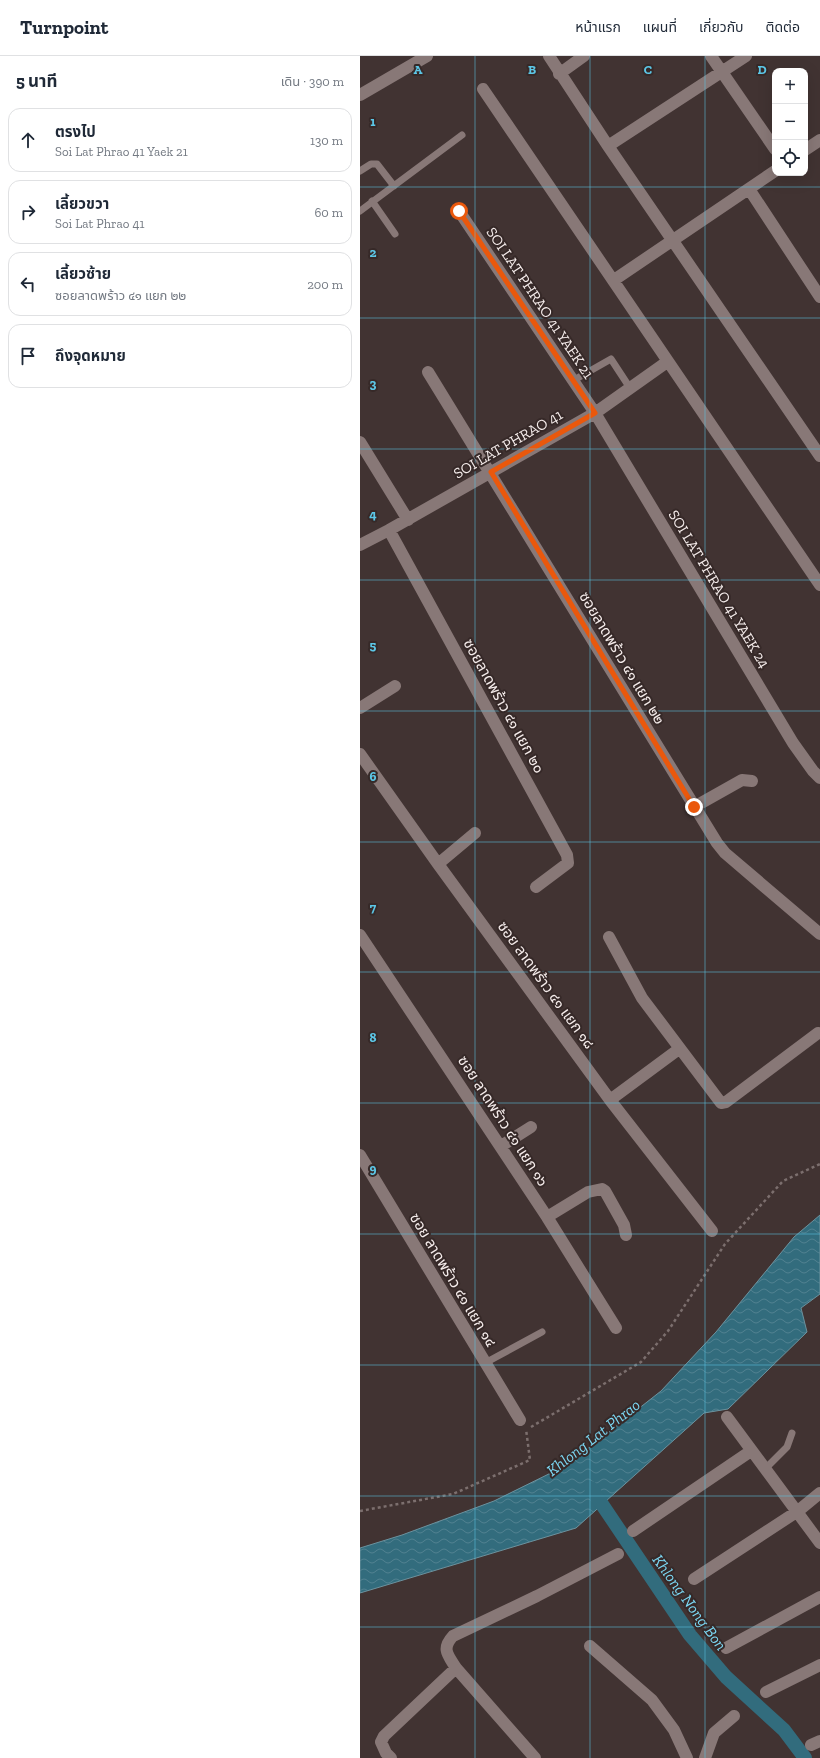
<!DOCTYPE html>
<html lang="th">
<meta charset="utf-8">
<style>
:root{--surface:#fff;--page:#f6f6f7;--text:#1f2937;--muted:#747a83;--line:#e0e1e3}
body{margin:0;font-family:"Zilla Slab","Noto Sans Thai",serif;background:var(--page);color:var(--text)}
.controls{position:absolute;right:12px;top:12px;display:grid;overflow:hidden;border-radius:8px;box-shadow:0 4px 16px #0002}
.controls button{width:36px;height:36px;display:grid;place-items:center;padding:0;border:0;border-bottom:1px solid var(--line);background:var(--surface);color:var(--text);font:20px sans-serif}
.stop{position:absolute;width:12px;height:12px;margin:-9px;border:3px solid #ea580c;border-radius:50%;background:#fff}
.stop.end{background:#ea580c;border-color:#fff;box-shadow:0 1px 4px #0008}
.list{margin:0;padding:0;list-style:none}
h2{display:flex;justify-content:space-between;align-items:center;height:52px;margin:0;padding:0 16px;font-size:17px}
h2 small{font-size:13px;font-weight:400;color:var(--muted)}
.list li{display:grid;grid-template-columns:26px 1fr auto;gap:12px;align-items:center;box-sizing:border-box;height:64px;margin:0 8px 8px;padding:0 8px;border:1px solid var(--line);border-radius:12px}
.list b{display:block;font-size:15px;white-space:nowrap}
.list p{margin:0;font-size:13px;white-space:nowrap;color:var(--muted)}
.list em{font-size:13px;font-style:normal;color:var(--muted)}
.icon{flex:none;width:22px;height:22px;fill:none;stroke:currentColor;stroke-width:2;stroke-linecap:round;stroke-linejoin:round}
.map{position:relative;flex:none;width:460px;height:1702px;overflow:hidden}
header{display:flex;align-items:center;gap:24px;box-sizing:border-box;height:56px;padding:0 20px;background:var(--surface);border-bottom:1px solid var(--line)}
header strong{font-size:19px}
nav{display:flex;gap:22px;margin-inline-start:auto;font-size:14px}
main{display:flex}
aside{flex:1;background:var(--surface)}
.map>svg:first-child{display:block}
.water{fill:url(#water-waves);stroke:#6c929e}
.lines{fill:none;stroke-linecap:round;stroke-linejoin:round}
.canal{stroke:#326c7d;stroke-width:14}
.path{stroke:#7c6f6e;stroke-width:2.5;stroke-dasharray:3 3;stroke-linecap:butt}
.lane{stroke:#887877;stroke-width:7}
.street{stroke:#887877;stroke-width:12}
.route{stroke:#ea580c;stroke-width:5}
.grid{fill:none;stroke:#5cc7e7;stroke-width:1;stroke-opacity:0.55}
.labels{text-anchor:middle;stroke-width:4;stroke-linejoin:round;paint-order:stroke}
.street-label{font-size:15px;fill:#f5eceb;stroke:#362928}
.water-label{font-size:16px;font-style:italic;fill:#7cd8f4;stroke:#362928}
.grid-label{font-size:13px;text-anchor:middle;font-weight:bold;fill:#5cc7e7;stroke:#362928;stroke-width:4;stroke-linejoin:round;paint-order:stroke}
</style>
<header>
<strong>Turnpoint</strong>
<nav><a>หน้าแรก</a><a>แผนที่</a><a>เกี่ยวกับ</a><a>ติดต่อ</a></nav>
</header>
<main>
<aside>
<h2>5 นาที<small>เดิน · 390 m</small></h2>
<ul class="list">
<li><svg class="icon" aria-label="ahead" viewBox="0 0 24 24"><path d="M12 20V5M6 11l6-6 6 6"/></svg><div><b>ตรงไป</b><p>Soi Lat Phrao 41 Yaek 21</p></div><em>130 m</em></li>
<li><svg class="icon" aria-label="right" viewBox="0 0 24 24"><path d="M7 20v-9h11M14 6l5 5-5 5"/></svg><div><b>เลี้ยวขวา</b><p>Soi Lat Phrao 41</p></div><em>60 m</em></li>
<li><svg class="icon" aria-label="left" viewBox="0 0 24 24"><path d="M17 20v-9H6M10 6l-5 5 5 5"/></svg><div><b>เลี้ยวซ้าย</b><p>ซอยลาดพร้าว ๔๑ แยก ๒๒</p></div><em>200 m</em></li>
<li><svg class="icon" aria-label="arrive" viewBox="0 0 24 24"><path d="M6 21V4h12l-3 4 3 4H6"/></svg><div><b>ถึงจุดหมาย</b></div></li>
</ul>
</aside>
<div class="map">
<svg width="460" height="1702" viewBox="0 0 460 1702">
<defs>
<pattern id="water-waves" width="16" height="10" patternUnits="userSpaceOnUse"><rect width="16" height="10" fill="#326c7d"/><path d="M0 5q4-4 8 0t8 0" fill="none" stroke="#508190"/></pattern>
</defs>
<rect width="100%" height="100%" fill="#413332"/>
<!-- water -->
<path class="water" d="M460,1159V1238L441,1252L447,1276L368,1353L344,1357L216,1472L0,1537V1492L42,1479L134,1445L207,1409L301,1335L356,1276L434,1181Z"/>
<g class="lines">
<!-- canal -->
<path class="canal" d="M231,1432L330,1579L366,1621L424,1674L445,1702"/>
<!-- path -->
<path class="path" d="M171,1371L281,1306L308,1275L365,1188L423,1125L460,1108
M0,1455L93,1438L170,1404L166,1373"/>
<!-- lane -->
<path class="lane" d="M0,115L11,108H17L34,130
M12,145L35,178
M0,155L102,79
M214,324L251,303L270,332
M125,1307L182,1276
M405,1413L427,1391L432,1377"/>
<!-- street -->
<path class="street" d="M189,0L248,90L460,400
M351,0L415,93
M199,18L224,0
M123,33L460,529
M0,39L67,0
M248,90L386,0
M445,94L460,84
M389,133L460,241
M99,155L235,357L433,687L453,715L460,722
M254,224L415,115
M68,316L357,787L365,797L460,878
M0,386L48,464
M29,474L207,799L208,807L176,831
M0,489L29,474L235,357L307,306
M0,652L35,630
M0,698L78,808L250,1044L352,1175
M334,751L382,724L392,725
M78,808L115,777
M0,879L187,1161L256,1272
M249,881L282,942L361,1047L366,1046L458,977
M250,1044L319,993
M141,1090L171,1071
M0,1099L160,1364
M187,1161L228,1136L242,1133L245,1135L264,1169L266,1179
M367,1361L460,1487
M273,1475L391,1395
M334,1523L438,1455L460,1437
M230,1590L292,1644L314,1674L327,1702
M366,1592L460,1541
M406,1636L460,1609
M451,1689L460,1685
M31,1702L26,1697L21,1686L24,1680L96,1612
M175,1702L96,1612C88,1599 81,1593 93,1580L177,1540L258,1498
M345,1702L354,1677L374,1660"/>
</g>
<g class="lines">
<!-- route -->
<path class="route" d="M99,155L235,357L131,416L334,751"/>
</g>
<!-- grid -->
<path class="grid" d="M115,0V1702M230,0V1702M345,0V1702M0,131H460M0,262H460M0,393H460M0,524H460M0,655H460M0,786H460M0,916H460M0,1047H460M0,1178H460M0,1309H460M0,1440H460M0,1571H460"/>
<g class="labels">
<!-- street labels -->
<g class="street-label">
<text transform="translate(180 247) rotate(56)" y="5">SOI LAT PHRAO 41 YAEK 21</text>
<text transform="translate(148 388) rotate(-30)" y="5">SOI LAT PHRAO 41</text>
<text transform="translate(359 533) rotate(59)" y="5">SOI LAT PHRAO 41 YAEK 24</text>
<text transform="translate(262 602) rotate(59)" y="5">ซอยลาดพร้าว ๔๑ แยก ๒๒</text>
<text transform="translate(144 650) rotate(61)" y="5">ซอยลาดพร้าว ๔๑ แยก ๒๐</text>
<text transform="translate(186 929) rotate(54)" y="5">ซอย ลาดพร้าว ๔๑ แยก ๑๘</text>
<text transform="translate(143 1065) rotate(57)" y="5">ซอย ลาดพร้าว ๔๑ แยก ๑๖</text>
<text transform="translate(93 1224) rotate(59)" y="5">ซอย ลาดพร้าว ๔๑ แยก ๑๔</text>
</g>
<!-- water labels -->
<g class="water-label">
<text transform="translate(233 1381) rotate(-38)" y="6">Khlong Lat Phrao</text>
<text transform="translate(330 1546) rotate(54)" y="6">Khlong Nong Bon</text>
</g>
</g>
<g class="grid-label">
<text x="58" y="18">A</text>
<text x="172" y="18">B</text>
<text x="288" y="18">C</text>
<text x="402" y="18">D</text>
<text x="13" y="70">1</text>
<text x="13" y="201">2</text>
<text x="13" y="332">3</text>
<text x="13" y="463">4</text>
<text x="13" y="594">5</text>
<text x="13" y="725">6</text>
<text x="13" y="856">7</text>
<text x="13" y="986">8</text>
<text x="13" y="1117">9</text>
</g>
</svg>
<div class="controls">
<button>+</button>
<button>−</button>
<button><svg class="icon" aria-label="locate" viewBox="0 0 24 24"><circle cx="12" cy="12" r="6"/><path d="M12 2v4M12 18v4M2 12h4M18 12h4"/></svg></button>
</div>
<div class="stop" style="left:99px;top:155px"></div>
<div class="stop end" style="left:334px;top:751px"></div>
</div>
</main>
